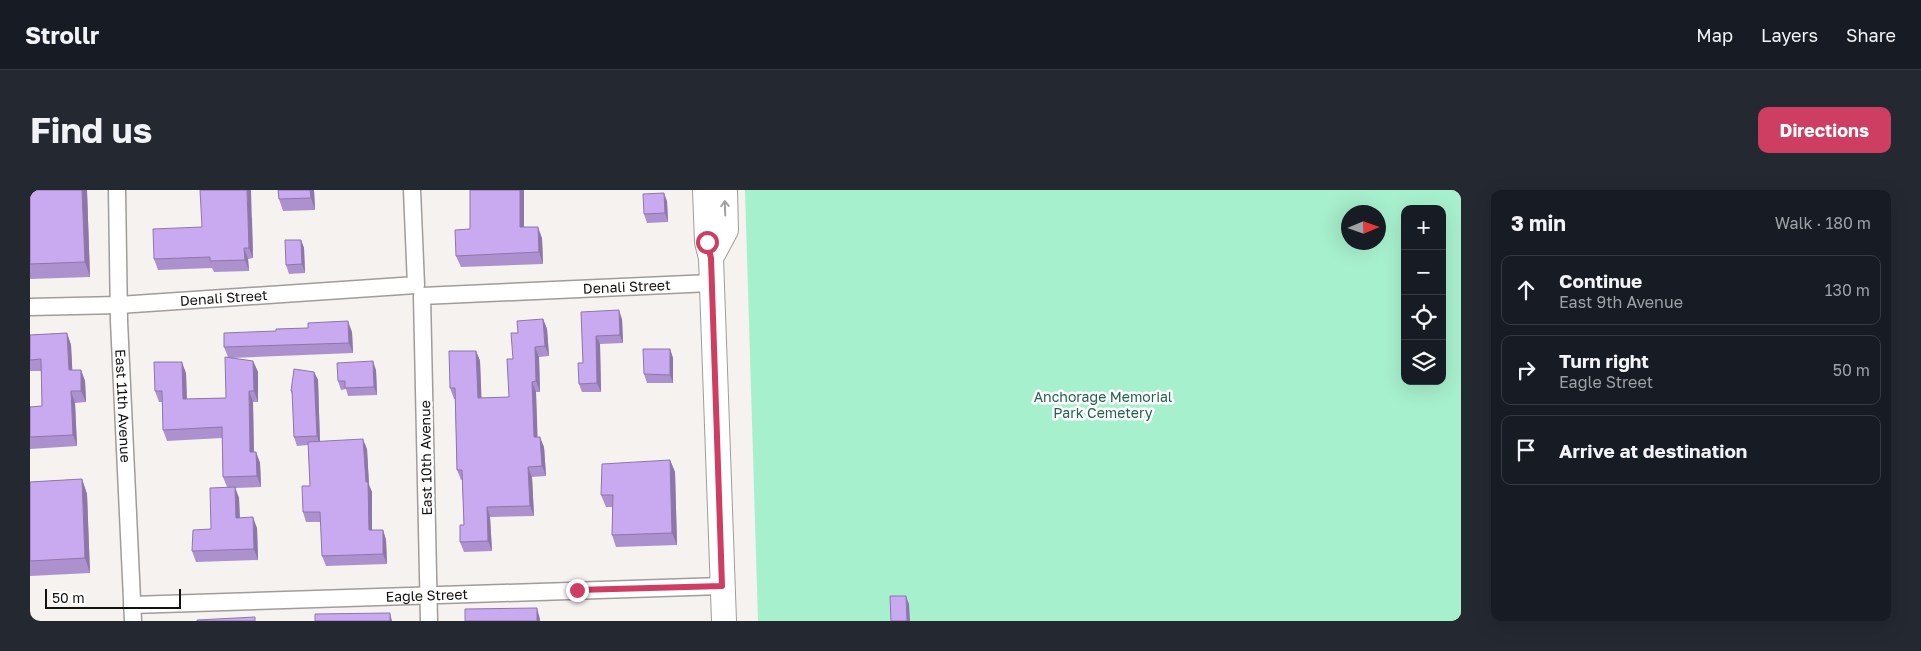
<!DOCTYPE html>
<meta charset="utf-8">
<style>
:root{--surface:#171b24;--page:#242831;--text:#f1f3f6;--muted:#9ea1a6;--line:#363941;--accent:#ce3e62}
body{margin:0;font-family:"Golos Text",sans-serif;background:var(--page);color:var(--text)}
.controls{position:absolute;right:15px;top:15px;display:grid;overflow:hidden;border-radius:10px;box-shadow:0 5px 20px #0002}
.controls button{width:45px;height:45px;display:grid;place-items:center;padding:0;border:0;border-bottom:1px solid var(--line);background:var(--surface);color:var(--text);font:25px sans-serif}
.compass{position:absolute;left:1311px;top:15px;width:45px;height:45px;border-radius:50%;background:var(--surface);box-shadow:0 5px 20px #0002;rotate:88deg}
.scale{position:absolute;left:15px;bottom:12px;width:136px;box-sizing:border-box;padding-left:5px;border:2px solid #131211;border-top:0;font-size:14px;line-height:18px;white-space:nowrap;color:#131211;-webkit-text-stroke:4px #fff;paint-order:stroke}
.stop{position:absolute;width:15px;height:15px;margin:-11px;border:4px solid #ce3e62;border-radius:50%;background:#fff}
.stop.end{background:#ce3e62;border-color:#fff;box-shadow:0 1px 5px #0008}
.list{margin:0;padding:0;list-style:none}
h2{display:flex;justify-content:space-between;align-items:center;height:65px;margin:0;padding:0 20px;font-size:21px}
h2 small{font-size:16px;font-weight:400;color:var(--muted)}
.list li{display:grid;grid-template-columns:32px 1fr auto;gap:15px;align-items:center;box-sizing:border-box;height:70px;margin:0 10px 10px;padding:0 10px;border:1px solid var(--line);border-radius:10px}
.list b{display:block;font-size:19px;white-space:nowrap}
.list p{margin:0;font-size:16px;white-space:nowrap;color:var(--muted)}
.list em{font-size:16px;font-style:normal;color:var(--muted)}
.icon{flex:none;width:28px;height:28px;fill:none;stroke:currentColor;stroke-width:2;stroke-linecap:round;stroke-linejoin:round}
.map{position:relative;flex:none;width:1431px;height:431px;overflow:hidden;border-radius:10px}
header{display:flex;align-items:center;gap:30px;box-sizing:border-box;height:70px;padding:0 25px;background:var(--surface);border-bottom:1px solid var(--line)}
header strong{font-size:24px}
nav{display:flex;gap:28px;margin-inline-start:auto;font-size:18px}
.intro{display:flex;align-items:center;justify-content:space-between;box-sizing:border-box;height:120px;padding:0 30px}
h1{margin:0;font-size:35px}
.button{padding:12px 22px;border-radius:10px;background:var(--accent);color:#fff;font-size:18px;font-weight:700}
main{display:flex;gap:30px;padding:0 30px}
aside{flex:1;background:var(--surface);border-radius:10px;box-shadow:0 5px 20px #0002}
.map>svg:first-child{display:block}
.green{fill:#a7f0cd;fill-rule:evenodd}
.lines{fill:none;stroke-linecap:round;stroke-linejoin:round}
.street-casing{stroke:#a09c9a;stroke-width:19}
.secondary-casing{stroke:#a09c9a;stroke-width:26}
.street{stroke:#fff;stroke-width:16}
.secondary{stroke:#fff;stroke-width:24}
.wall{fill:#ad91ce}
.shaded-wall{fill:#8d76a8}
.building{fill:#c9a9f0;stroke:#8d76a8}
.oneway{stroke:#a1a0a0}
.route{stroke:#ce3e62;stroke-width:6}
.labels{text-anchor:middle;stroke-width:5;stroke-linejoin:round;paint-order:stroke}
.street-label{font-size:14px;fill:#131211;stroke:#fff}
.park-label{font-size:14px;fill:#206348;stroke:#fff}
</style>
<header>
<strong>Strollr</strong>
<nav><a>Map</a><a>Layers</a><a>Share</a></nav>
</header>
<div class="intro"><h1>Find us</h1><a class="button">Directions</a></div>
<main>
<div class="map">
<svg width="1431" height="431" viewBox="0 0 1431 431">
<rect width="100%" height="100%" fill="#f6f2f0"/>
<!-- green -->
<path class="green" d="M715,0H1431V431H728ZM1375,19H1412V191H1375ZM1318,22H1348V52H1318Z"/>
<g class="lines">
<!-- street casing -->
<g class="street-casing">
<g id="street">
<path id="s1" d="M87,0L89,131L103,431"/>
<path id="s2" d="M0,117L89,115L386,95L382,0"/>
<path id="s3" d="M102,415L692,396"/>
<path id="s4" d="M399,431L392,106L681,93"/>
</g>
</g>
<!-- secondary casing -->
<g class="secondary-casing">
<path id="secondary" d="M675,0L677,52L681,68L694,431
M681,68L696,40L695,0"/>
</g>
<!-- street -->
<use href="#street" class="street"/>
<!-- secondary -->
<use href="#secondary" class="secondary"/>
</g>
<!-- wall -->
<path class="wall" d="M0,0H57L60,87L0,89Z
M248,0H290H284L285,20L253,21L249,9Z
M494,0V37L512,48L513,74L431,77L426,66L440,39Z
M637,11L638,32L617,33L614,24Z
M222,27L223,68L218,69L219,81L184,82L182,78L128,80L124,69L172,37Z
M271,50L274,58L275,83L259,84L256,75Z
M551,122L592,129L593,153L570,154L571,202H552L549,194L553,173Z
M513,129L517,139L519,166L509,167L510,202H506L507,247L514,257L516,286L502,287L504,326L460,327L462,361L434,362L430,352L434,335L432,290H431L427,280L425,209H424L420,198L446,161L450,171L451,208L479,207L483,169L488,143Z
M322,142L323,163L201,168L223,171L228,182V212H223L224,262H226L230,273L231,297L205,298L209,308L210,328L227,338L228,370L166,372L162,361L181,339L197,297L193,287L192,248L137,251L133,240L132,212H129L125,201L156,183L157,209L196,208L198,167L194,157Z
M37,143L41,155L42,180H51L55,191L56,212L45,213L47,256L0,259V217L12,216L11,181H0V145Z
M640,159L643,168V193H617L614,184Z
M346,180L347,205L318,206L316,199L311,200L308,191Z
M284,182L288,190L290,252L337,259L339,295L342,302V340H353L356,350L357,374L296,376L292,366L291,332H276L273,322L280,296L278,255L267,256L264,247L263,207L261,201Z
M640,270L645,282L647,355L586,357L582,345V317H576L571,305Z
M52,289L57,304L60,383L0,386V292Z"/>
<!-- shaded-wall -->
<path class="shaded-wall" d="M52,0H57L60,87L55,72Z
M217,0H221L223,68L219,58Z
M280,0H284L285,20L281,8Z
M490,0H494V49L490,37Z
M634,3L637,11L638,32L635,23Z
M508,37L512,48L513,74L509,62Z
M271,50L274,58L275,83L272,74Z
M214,58L218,69L219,81L215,70Z
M589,120L592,129L593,153L590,145Z
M513,129L517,139L519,166L515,156Z
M318,131L322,142L323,163L319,153Z
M37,143L41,155L43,192L39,180Z
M566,146L570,154L571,202L567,193Z
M505,157L509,167L510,202L506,191Z
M640,159L643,168V193L640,185Z
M446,161L450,171L452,219L448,208Z
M223,171L228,182V212L224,201Z
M343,171L346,180L347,205L344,197Z
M152,172L156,183L157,220L153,209Z
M51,180L55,191L56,212L51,201Z
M284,182L288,190L290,255L287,246Z
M502,192L506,202L508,258L504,247Z
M41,201L45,213L47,256L43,245Z
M219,201L223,212L224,273L220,262Z
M510,247L514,257L516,286L512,276Z
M333,249L337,259L339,295L342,302V350L339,340Z
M226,262L230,273L231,297L227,286Z
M640,270L645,282L647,355L642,343Z
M498,277L502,287L504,326L500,316Z
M52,289L57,304L60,383L55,368Z
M205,297L209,308L210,339L206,328Z
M457,317L460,327L462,361L458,351Z
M223,327L227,338L228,370L224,359Z
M353,340L356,350L357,374L353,364Z
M876,406L879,414L880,431H877Z
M507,418L510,429V431H507Z
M360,423L362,431H360Z"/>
<!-- building -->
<path class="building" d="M0,0H52L55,72L0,74Z
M170,0H217L219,58H214L215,70L180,71V67L124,69L123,39L172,37Z
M248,0H280L281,8L249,9Z
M440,0H490V37H508L509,62L426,66L425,40L440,39Z
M634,3L635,23L614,24L613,4Z
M255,50H271L272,74L256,75Z
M589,120L590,145L566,146L567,193L549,194L548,173H553L551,122Z
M513,129L515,156L505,157L506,191L502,192L504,247H510L512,276L498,277L500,316L457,317L458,351L430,352V335H434L432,280H427L425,198H420L419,161H446L448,208L479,207L477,169H483L481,143H488L487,131Z
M318,131L319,153L194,157V143L246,141V139L278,138V133Z
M37,143L39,180H51V201H41L43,245L0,247V217L12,216L11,169L0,170V145Z
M613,159H640V185L614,184Z
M195,167L223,171L224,201H219L220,262H226L227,286L193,287L192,237L133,240L132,201H125L124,172H152L153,209L196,208Z
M343,171L344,197L315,198V191H308L307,173Z
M264,179L284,182L287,246L264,247L262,201H261Z
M333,249L336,292H338L339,340H353V364L292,366L290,322H273L272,296H280L278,252Z
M640,270L642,343L582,345L583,305H571L572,274Z
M52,289L55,368L0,371V292Z
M205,297L206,328L223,327L224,359L162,361L163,340L181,339L180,298Z
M860,406H876L877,431H861Z
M507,418V431H435V419Z
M360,423V431H285V424Z
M225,427V431H167V430Z"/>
<!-- one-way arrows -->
<defs><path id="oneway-shaft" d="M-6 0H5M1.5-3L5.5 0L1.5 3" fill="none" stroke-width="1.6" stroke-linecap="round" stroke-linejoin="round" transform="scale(1.25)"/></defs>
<use class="oneway" href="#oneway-shaft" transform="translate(695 18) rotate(-92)"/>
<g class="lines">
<!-- route -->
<path class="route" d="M547,400L692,396L681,68L677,52"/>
</g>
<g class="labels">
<!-- street labels -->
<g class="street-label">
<text dy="5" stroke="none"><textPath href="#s4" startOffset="530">Denali Street</textPath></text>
<text dy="5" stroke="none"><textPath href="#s2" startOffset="194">Denali Street</textPath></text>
<text dy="5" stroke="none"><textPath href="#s1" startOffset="216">East 11th Avenue</textPath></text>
<text transform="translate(396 268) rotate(-91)" y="5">East 10th Avenue</text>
<text dy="5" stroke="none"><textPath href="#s3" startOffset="295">Eagle Street</textPath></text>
</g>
<!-- park labels -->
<g class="park-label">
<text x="1073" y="212">Anchorage Memorial<tspan x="1073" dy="16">Park Cemetery</tspan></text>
</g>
</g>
</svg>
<div class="controls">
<button>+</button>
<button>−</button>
<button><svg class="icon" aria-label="locate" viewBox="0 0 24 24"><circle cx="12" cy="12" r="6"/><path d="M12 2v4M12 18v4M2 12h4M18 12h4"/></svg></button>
<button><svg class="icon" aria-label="layers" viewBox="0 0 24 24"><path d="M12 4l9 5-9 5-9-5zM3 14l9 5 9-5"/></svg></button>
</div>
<svg class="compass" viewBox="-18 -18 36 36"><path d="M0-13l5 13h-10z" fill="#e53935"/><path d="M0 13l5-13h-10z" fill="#9ea1a6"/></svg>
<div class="scale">50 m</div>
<div class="stop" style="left:677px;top:52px"></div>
<div class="stop end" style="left:547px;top:400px"></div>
</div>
<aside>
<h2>3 min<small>Walk · 180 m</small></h2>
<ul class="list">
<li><svg class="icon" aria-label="ahead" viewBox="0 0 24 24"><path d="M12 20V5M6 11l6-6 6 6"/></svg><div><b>Continue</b><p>East 9th Avenue</p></div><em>130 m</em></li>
<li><svg class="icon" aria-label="right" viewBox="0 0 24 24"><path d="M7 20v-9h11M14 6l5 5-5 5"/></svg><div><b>Turn right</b><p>Eagle Street</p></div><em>50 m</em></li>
<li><svg class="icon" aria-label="arrive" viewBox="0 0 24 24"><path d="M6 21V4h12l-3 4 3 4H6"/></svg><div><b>Arrive at destination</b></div></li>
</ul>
</aside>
</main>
